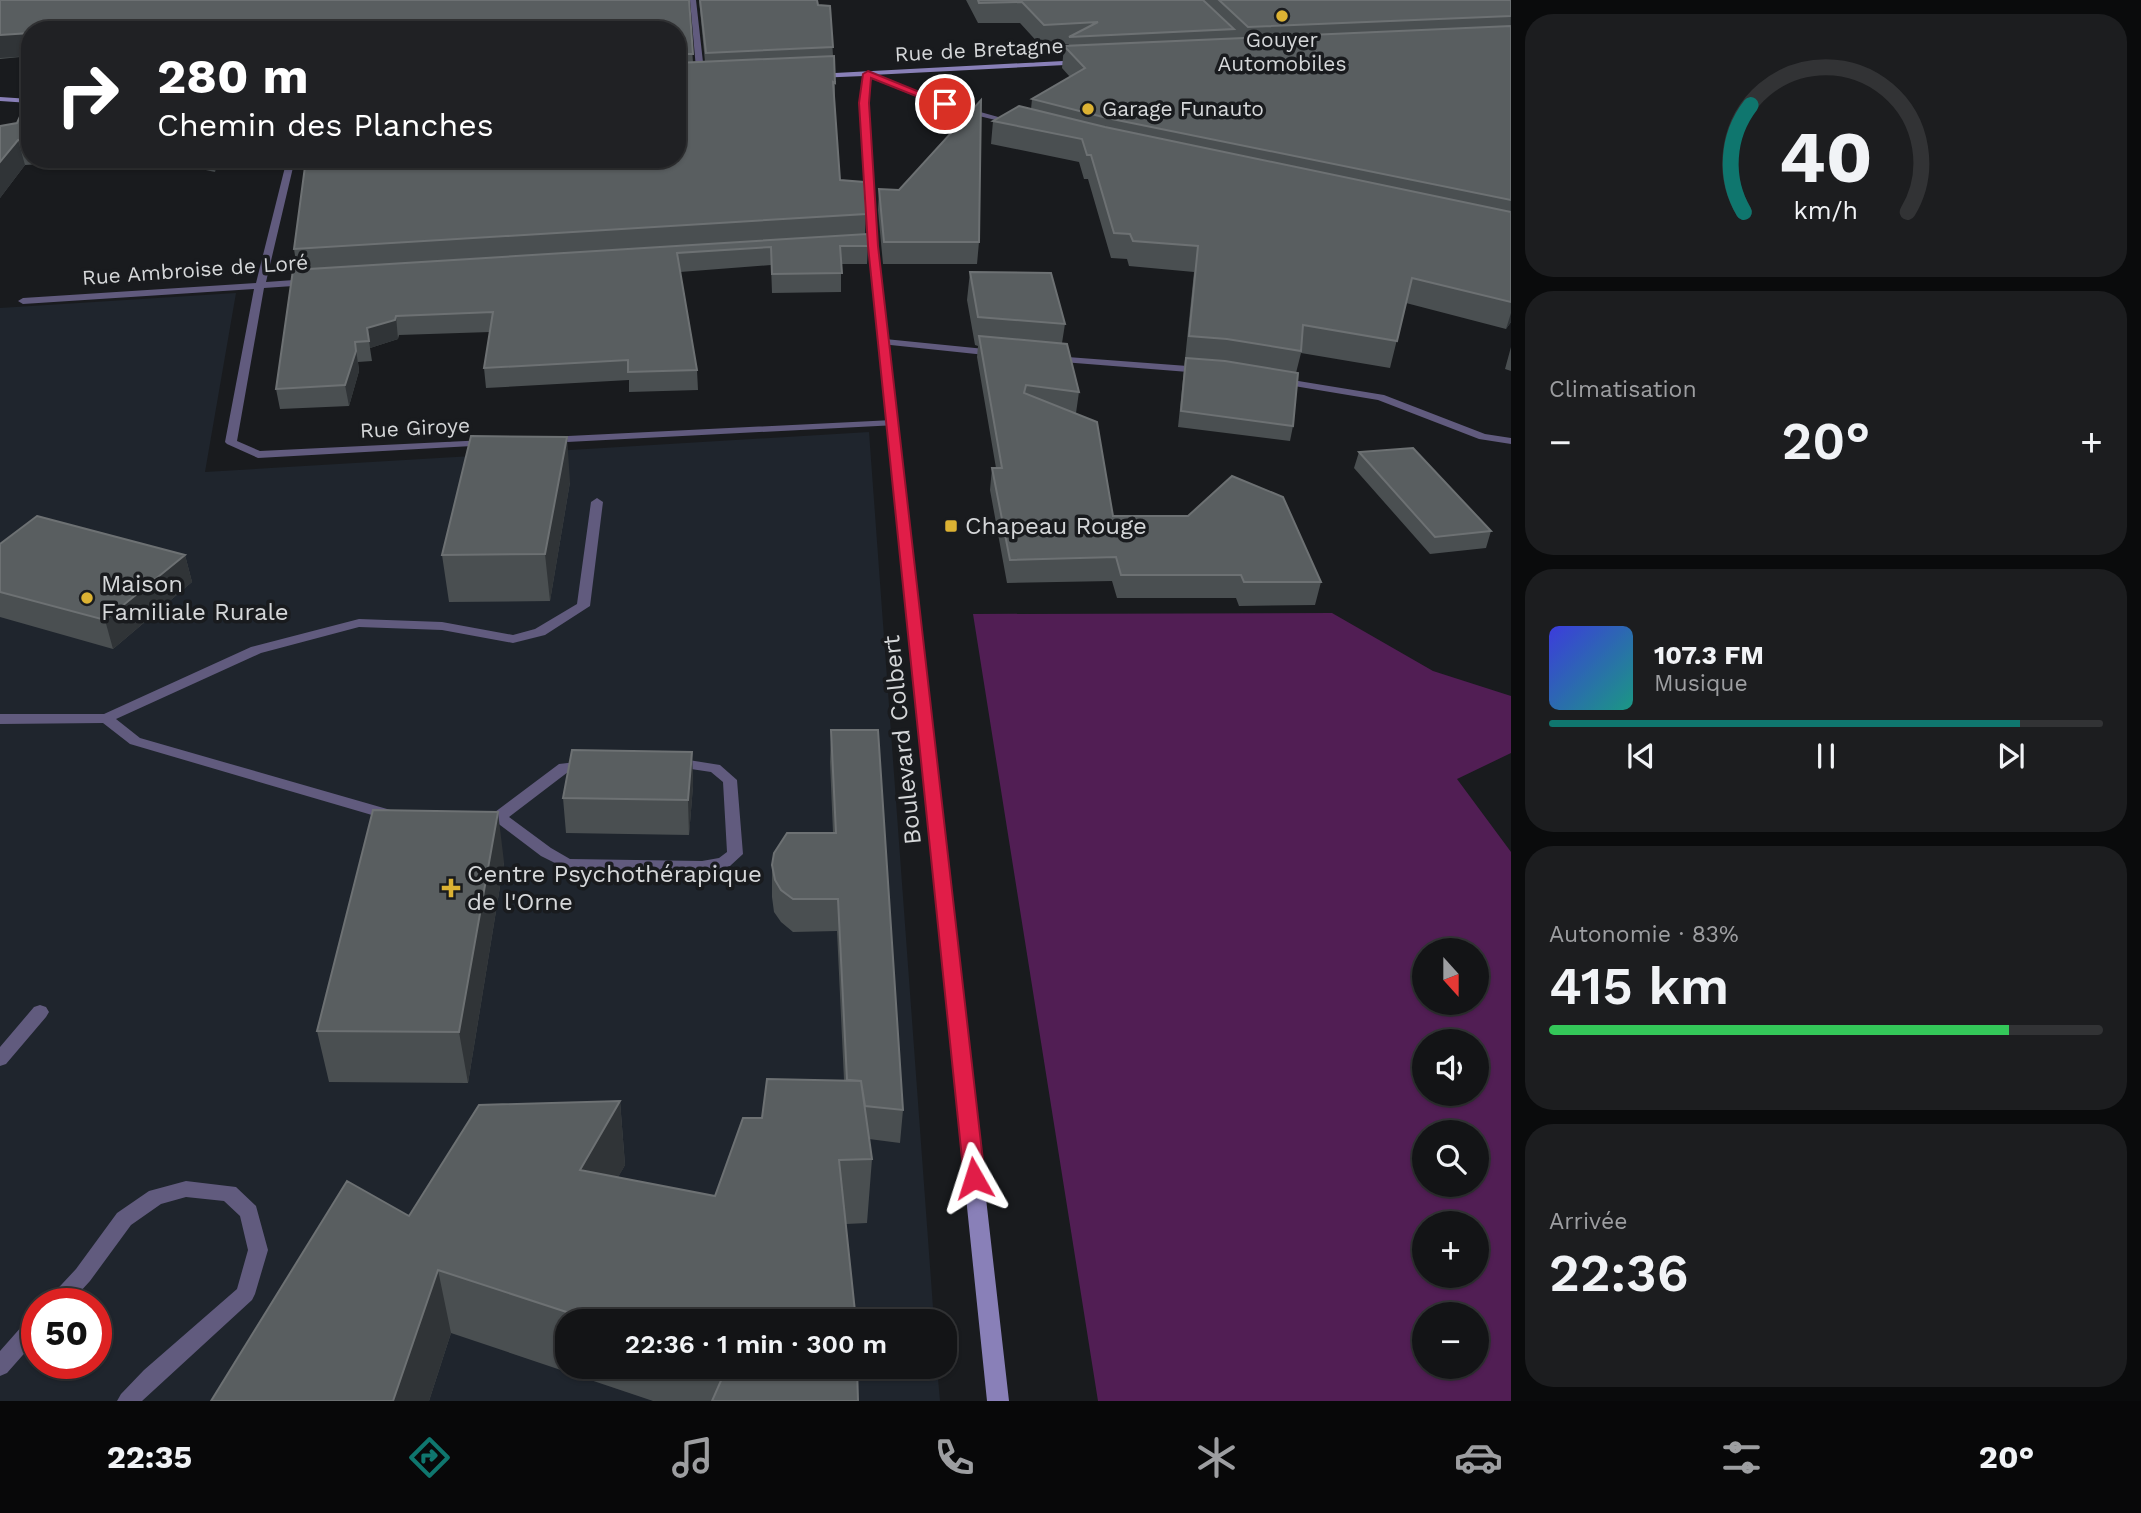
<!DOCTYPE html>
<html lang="fr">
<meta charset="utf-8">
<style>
body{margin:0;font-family:"Work Sans",sans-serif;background:#1c1d1f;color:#f1f3f6;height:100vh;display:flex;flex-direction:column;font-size:26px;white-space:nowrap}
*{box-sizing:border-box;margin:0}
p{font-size:23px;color:#9d9ea1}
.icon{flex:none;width:38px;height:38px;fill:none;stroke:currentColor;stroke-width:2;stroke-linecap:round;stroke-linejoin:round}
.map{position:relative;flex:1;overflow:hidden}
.sheet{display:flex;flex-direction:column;gap:14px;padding:14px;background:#0a0b0c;width:630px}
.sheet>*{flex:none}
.top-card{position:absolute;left:21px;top:21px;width:665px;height:147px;border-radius:28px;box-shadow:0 2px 5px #0004,0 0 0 2px #323335;background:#202124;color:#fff;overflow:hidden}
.needle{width:46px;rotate:159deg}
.tools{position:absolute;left:1412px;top:938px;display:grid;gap:14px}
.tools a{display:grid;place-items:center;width:77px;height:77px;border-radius:50%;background:#131416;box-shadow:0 2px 5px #0004,0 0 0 2px #323335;font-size:35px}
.speed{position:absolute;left:21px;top:1288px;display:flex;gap:14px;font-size:35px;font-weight:700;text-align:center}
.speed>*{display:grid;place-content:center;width:91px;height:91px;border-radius:50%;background:#131416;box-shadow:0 2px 5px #0004,0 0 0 2px #323335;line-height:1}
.speed .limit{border:10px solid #d22;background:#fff;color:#111}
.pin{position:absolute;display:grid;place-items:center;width:60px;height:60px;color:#fff;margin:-30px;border:4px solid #fff;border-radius:50%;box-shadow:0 2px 7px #0007}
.me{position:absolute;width:77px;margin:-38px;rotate:354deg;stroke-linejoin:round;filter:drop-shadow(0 0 5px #0008)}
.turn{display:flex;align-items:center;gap:24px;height:147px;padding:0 21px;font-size:32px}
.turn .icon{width:91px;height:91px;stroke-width:2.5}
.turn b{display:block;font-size:49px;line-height:60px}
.big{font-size:52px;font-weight:600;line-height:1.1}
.sheet .tile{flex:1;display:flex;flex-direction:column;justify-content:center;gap:10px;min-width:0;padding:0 24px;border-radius:28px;background:#1c1d1f}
.sheet .dial{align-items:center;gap:0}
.dial svg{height:182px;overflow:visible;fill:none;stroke:#323335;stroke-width:7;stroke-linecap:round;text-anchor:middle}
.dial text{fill:#f1f3f6;stroke:none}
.song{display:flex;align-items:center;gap:21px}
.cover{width:84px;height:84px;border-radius:10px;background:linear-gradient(135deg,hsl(240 70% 55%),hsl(170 70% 35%))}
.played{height:7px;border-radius:4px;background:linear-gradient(90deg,#0f766e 85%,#323335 85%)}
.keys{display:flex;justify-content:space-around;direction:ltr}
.heat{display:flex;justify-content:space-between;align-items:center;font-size:38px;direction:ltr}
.charge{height:10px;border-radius:5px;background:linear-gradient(90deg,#34c759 83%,#323335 0)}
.trip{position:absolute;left:555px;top:1309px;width:402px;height:70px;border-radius:28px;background:#131416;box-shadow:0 2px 5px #0004,0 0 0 2px #323335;font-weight:600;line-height:70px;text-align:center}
.tab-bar{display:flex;height:112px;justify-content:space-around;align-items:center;background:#080809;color:#9d9ea1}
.tab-bar .icon{width:49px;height:49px}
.tab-bar .active{color:#0f766e}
.tab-bar b{font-size:32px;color:#f1f3f6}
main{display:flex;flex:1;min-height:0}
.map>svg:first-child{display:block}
.built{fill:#1f252d;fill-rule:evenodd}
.green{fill:#511e54;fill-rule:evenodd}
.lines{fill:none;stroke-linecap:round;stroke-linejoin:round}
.lane{fill:#615b7e;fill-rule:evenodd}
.street{fill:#615b7e;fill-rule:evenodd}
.secondary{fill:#8980b8;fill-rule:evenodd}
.wall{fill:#4a4f51}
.shaded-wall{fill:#303437}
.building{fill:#595e60;stroke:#6d7173;stroke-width:2}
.route{fill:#e11d48;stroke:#92132f;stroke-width:2}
.poi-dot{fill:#dcb233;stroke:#191b1e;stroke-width:2.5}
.labels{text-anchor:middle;stroke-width:7;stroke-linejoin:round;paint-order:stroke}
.far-poi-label{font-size:21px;fill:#d5d7d9;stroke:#191b1e}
.far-street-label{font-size:21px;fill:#d5d7d9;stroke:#191b1e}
.poi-label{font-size:24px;fill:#d5d7d9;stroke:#191b1e;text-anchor:start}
.street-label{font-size:24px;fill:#d5d7d9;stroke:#191b1e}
</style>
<main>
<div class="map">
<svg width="1511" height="1401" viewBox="0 0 1511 1401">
<rect width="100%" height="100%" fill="#191b1e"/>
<path class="built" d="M236 293 205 472 869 432 934 1321H567V1367H937L940 1401H0V308ZM37 1304H96V1363H37Z"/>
<path class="green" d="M1332 613 1433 671 1511 696V753L1457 779 1511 852V1401H1098L973 614ZM1424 950H1477V1003H1424ZM1424 1041H1477V1094H1424ZM1424 1132H1477V1185H1424ZM1424 1223H1477V1276H1424ZM1477 1314V1367H1424V1314Z"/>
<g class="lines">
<path class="lane" d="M597 498 603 502 590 606 545 635 513 643 442 630 359 627 261 653 116 719 140 738 394 811 397 815 394 819 389 820 130 744 103 723 0 724V714H104L251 647 359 619 442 622 513 635 535 629 577 604 591 502Z
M676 758 720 765 737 780 743 854 730 866 702 873 567 869 541 856 496 822H474L471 818 474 814 495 812 559 764 585 761 592 766 590 769 568 772 509 817 551 848 570 859 702 861 719 858 727 852 723 782 711 772 671 766 669 763Z
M40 1005 46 1007 49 1012 46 1017 6 1064 0 1066V1047L34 1007Z
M186 1181 236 1187 256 1206 268 1250 255 1294 252 1300 142 1401H117L121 1394 144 1370 237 1289 248 1250 240 1216 224 1201 186 1197 161 1204 131 1225 90 1281 69 1304H46L49 1298 76 1269 117 1213 149 1191Z
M37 1315V1339L7 1373 0 1376V1351L30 1317Z"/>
<path class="street" d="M690 0H696L705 80 701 82 697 80Z
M868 72 948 103 1020 123 1016 125 942 107 865 76V72Z
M287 159H295L266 282 308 279 313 282 308 285 264 288 237 441 260 451 486 440 490 441V445L258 458 227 444 225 442 254 289 23 304 18 301 23 298 256 283Z
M885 339 995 350 1000 353 995 356 881 344 880 342Z
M1054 356 1201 367 1206 370 1201 373 1050 361 1049 359Z
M1280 378 1384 395 1485 434 1511 438V444L1479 439 1378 400 1276 383V379Z
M893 420 899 423 897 425 548 443 542 440 548 437Z"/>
<path class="secondary" d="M1082 60H1085V64L872 75 868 103 878 246 1009 1401H987L868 246 860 103 864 76 816 78 812 76 816 74Z
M0 97 30 99V103L0 101Z"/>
</g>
<path class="wall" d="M0 0H689L693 63 705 62 699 0H817L818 5 830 6 833 56H834L835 83V107L840 180 864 182 866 214 865 234H867L868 246 867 264H841V292L772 293 771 265 680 272 697 370 698 390 629 392V380L486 388 484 368 490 332 399 335 398 339 370 348 372 361 358 362 359 371 349 406 280 409 276 389 293 270 297 269 294 249 306 159H677V30H30V56L0 59Z
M966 0H1511V322L1506 329 1406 303 1390 368 1301 353 1296 373 1293 426 1290 441 1178 427 1194 272 1129 266 1127 259 1111 258 1088 179H1084L1079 162 991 144 993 121 1031 109 1032 99 1070 77 1062 68 1064 46H1068L1069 44 1041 46 1020 23H978Z
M30 95V159H78L77 162 25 165 0 198V126L17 123Z
M155 159H218L215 172Z
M879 189 979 242 977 264H883L878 210Z
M970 272 1065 324 1062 343 1079 392 1076 413 1113 516 1321 582 1315 605 1239 606 1236 598H1117L1112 581 1007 583 990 490 992 468H996L977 357 978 346 975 345 967 300Z
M1511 347V371L1505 369Z
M1359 452 1491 531 1486 548 1430 554 1354 468Z
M570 482 550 601 449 602 442 555Z
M0 544 185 555 192 582 113 649 0 617Z
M831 730 903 1110 900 1143 869 1139 872 1159 867 1223 846 1224 856 1321H567V1367H857L858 1401H653L451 1333 429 1401H211L409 1216 620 1101 625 1165 618 1177 715 1196 762 1118 844 1080 837 931 793 932 781 922 774 912 772 897V865L833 833 830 762Z
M692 752 693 786 689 835 566 833 563 798Z
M504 862 468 1083 329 1082 317 1031Z"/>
<path class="shaded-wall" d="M30 33V56L0 58V35Z
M18 140 25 165 0 198V162Z
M213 159H218L215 172Z
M1511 313V322L1506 329Z
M396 316 398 339 370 348 372 361 367 328Z
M355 342 359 371 349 406 345 385Z
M567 437 570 482 550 601 545 554Z
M185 555 192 582 113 649 105 620Z
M692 752 693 786 689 835 688 800Z
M498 812 504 862 468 1083 459 1032Z
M620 1101 625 1165 587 1233 580 1170Z
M438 1270 451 1333 429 1401H393Z"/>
<path class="building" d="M0 0H689L693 54H677V30H30V33L0 35Z
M700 0H817L818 5 830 6 833 47 706 53Z
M978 0H1203L1234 29 1069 37 1098 22 1044 25 1022 2 979 3Z
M1219 0H1511V16L1248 27Z
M1511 26V200L1107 118 1032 99 1085 68 1064 46Z
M834 56 835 83 833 82 840 180 864 182 866 214 294 249 306 159H677V63Z
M30 95V139L18 140 0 162V126L17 123Z
M981 100 979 242H884L879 189 899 190Z
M1019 106 1105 127 1511 212V302L1412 278 1397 341 1303 325 1301 351 1227 339 1189 336 1198 246 1133 241 1130 234 1114 233 1091 155H1087L1082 139 993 121Z
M867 234 868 246H840L842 273 772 274 771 247 677 253 697 370 628 372V360L484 368 493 312 396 316 395 320 367 328 369 341 355 342 356 351 345 385 276 389 293 270Z
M970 272 1051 273 1065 324 978 317Z
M979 336 1067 344 1079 392 1026 385 1024 393 1097 422 1113 516H1188L1232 476 1283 497 1321 582H1244L1241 575H1121L1116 557 1010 560 992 468H1002Z
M1186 358 1225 361 1298 373 1293 426 1181 411Z
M471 436 567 437 545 554 442 555Z
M1413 448 1491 531 1435 537 1359 452Z
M37 516 185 555 105 620 0 592V544Z
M831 730H878L903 1110 865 1106 861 1081 847 1080 838 899H793L781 890 775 880 772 865 774 853 787 833H836Z
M572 750 692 752 688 800 563 798Z
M373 810 498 812 459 1032 317 1031Z
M767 1079 861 1081 872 1159 839 1160 856 1321H594L438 1270 393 1401H211L347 1181 409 1216 479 1105 620 1101 580 1170 715 1196 743 1118H762Z
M727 1367H857L858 1401H712Z"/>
<path class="route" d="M868 71 949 104 941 106 871 78 869 103 878 246 985 1178 982 1185 974 1187 967 1185 964 1178 868 246 859 103 863 74Z"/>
<g class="poi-dot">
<circle cx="1282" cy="16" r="7"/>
<circle cx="1088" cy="109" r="7"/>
<rect x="944" y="519" width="14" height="14" rx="3.5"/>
<circle cx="87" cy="598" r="7"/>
<path d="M447.5 877.5h7v7h7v7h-7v7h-7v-7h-7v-7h7z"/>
</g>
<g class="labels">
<g class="far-poi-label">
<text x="1282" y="47">Gouyer<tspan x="1282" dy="24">Automobiles</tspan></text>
<text x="1102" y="116" text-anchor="start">Garage Funauto</text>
</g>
<g class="far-street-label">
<text transform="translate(979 50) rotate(-3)" y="7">Rue de Bretagne</text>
<text transform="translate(195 270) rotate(-4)" y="7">Rue Ambroise de Loré</text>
<text transform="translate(415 428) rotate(-3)" y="7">Rue Giroye</text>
</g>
<g class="poi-label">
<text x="965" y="534">Chapeau Rouge</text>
<text x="101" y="592">Maison<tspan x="101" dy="28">Familiale Rurale</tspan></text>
<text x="467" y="882">Centre Psychothérapique<tspan x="467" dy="28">de l'Orne</tspan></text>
</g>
<g class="street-label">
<text transform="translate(902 740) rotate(-96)" y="8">Boulevard Colbert</text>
</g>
</g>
</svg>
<div class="tools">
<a><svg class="needle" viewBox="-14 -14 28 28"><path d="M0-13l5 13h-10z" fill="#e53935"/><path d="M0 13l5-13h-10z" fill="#9d9ea1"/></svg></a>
<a><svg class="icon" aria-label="sound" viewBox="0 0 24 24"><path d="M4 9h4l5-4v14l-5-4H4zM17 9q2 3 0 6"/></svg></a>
<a><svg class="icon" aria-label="search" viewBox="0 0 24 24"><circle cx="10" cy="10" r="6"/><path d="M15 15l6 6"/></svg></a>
<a>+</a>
<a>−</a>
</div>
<div class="speed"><div class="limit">50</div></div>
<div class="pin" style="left:945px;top:104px;background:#d93025"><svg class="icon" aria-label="arrive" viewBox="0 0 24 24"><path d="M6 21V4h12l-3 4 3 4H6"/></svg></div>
<svg class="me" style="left:974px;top:1178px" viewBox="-20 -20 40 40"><path d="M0-17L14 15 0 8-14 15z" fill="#e11d48" stroke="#fff" stroke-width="4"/></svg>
<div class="trip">22:36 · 1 min · 300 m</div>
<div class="top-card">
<div class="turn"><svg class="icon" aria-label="right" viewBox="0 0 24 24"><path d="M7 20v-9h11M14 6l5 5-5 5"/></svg><div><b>280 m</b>Chemin des Planches</div></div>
</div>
</div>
<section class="sheet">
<div class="tile dial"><svg viewBox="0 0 100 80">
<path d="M14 69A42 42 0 1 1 86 69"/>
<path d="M14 69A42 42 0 0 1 17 22" stroke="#0f766e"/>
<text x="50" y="56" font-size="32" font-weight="700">40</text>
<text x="50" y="72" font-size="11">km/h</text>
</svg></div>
<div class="tile"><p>Climatisation</p>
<div class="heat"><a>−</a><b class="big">20°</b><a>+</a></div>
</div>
<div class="tile">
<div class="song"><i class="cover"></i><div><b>107.3 FM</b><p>Musique</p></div></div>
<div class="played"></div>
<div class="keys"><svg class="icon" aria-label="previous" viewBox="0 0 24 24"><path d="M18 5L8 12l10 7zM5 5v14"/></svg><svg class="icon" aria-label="pause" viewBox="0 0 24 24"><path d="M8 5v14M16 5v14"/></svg><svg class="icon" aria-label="next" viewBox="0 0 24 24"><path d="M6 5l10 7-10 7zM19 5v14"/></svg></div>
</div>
<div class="tile"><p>Autonomie · 83%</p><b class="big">415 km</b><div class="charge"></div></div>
<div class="tile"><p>Arrivée</p><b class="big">22:36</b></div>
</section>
</main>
<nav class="tab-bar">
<b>22:35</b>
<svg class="icon active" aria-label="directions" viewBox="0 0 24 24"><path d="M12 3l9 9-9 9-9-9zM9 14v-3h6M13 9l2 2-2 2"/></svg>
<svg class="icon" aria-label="music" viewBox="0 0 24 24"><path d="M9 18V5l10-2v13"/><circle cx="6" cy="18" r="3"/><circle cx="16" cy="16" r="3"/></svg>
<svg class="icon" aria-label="phone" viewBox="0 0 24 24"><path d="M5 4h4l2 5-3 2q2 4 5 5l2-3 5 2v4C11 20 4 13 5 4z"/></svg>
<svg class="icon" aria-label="climate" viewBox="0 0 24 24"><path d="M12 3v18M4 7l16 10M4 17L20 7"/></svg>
<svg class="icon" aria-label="car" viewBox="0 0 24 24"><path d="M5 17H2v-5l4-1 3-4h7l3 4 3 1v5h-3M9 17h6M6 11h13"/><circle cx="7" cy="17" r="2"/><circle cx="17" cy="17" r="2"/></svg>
<svg class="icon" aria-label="filters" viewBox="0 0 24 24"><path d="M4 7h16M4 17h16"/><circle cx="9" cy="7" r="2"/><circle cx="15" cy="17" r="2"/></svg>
<b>20°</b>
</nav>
